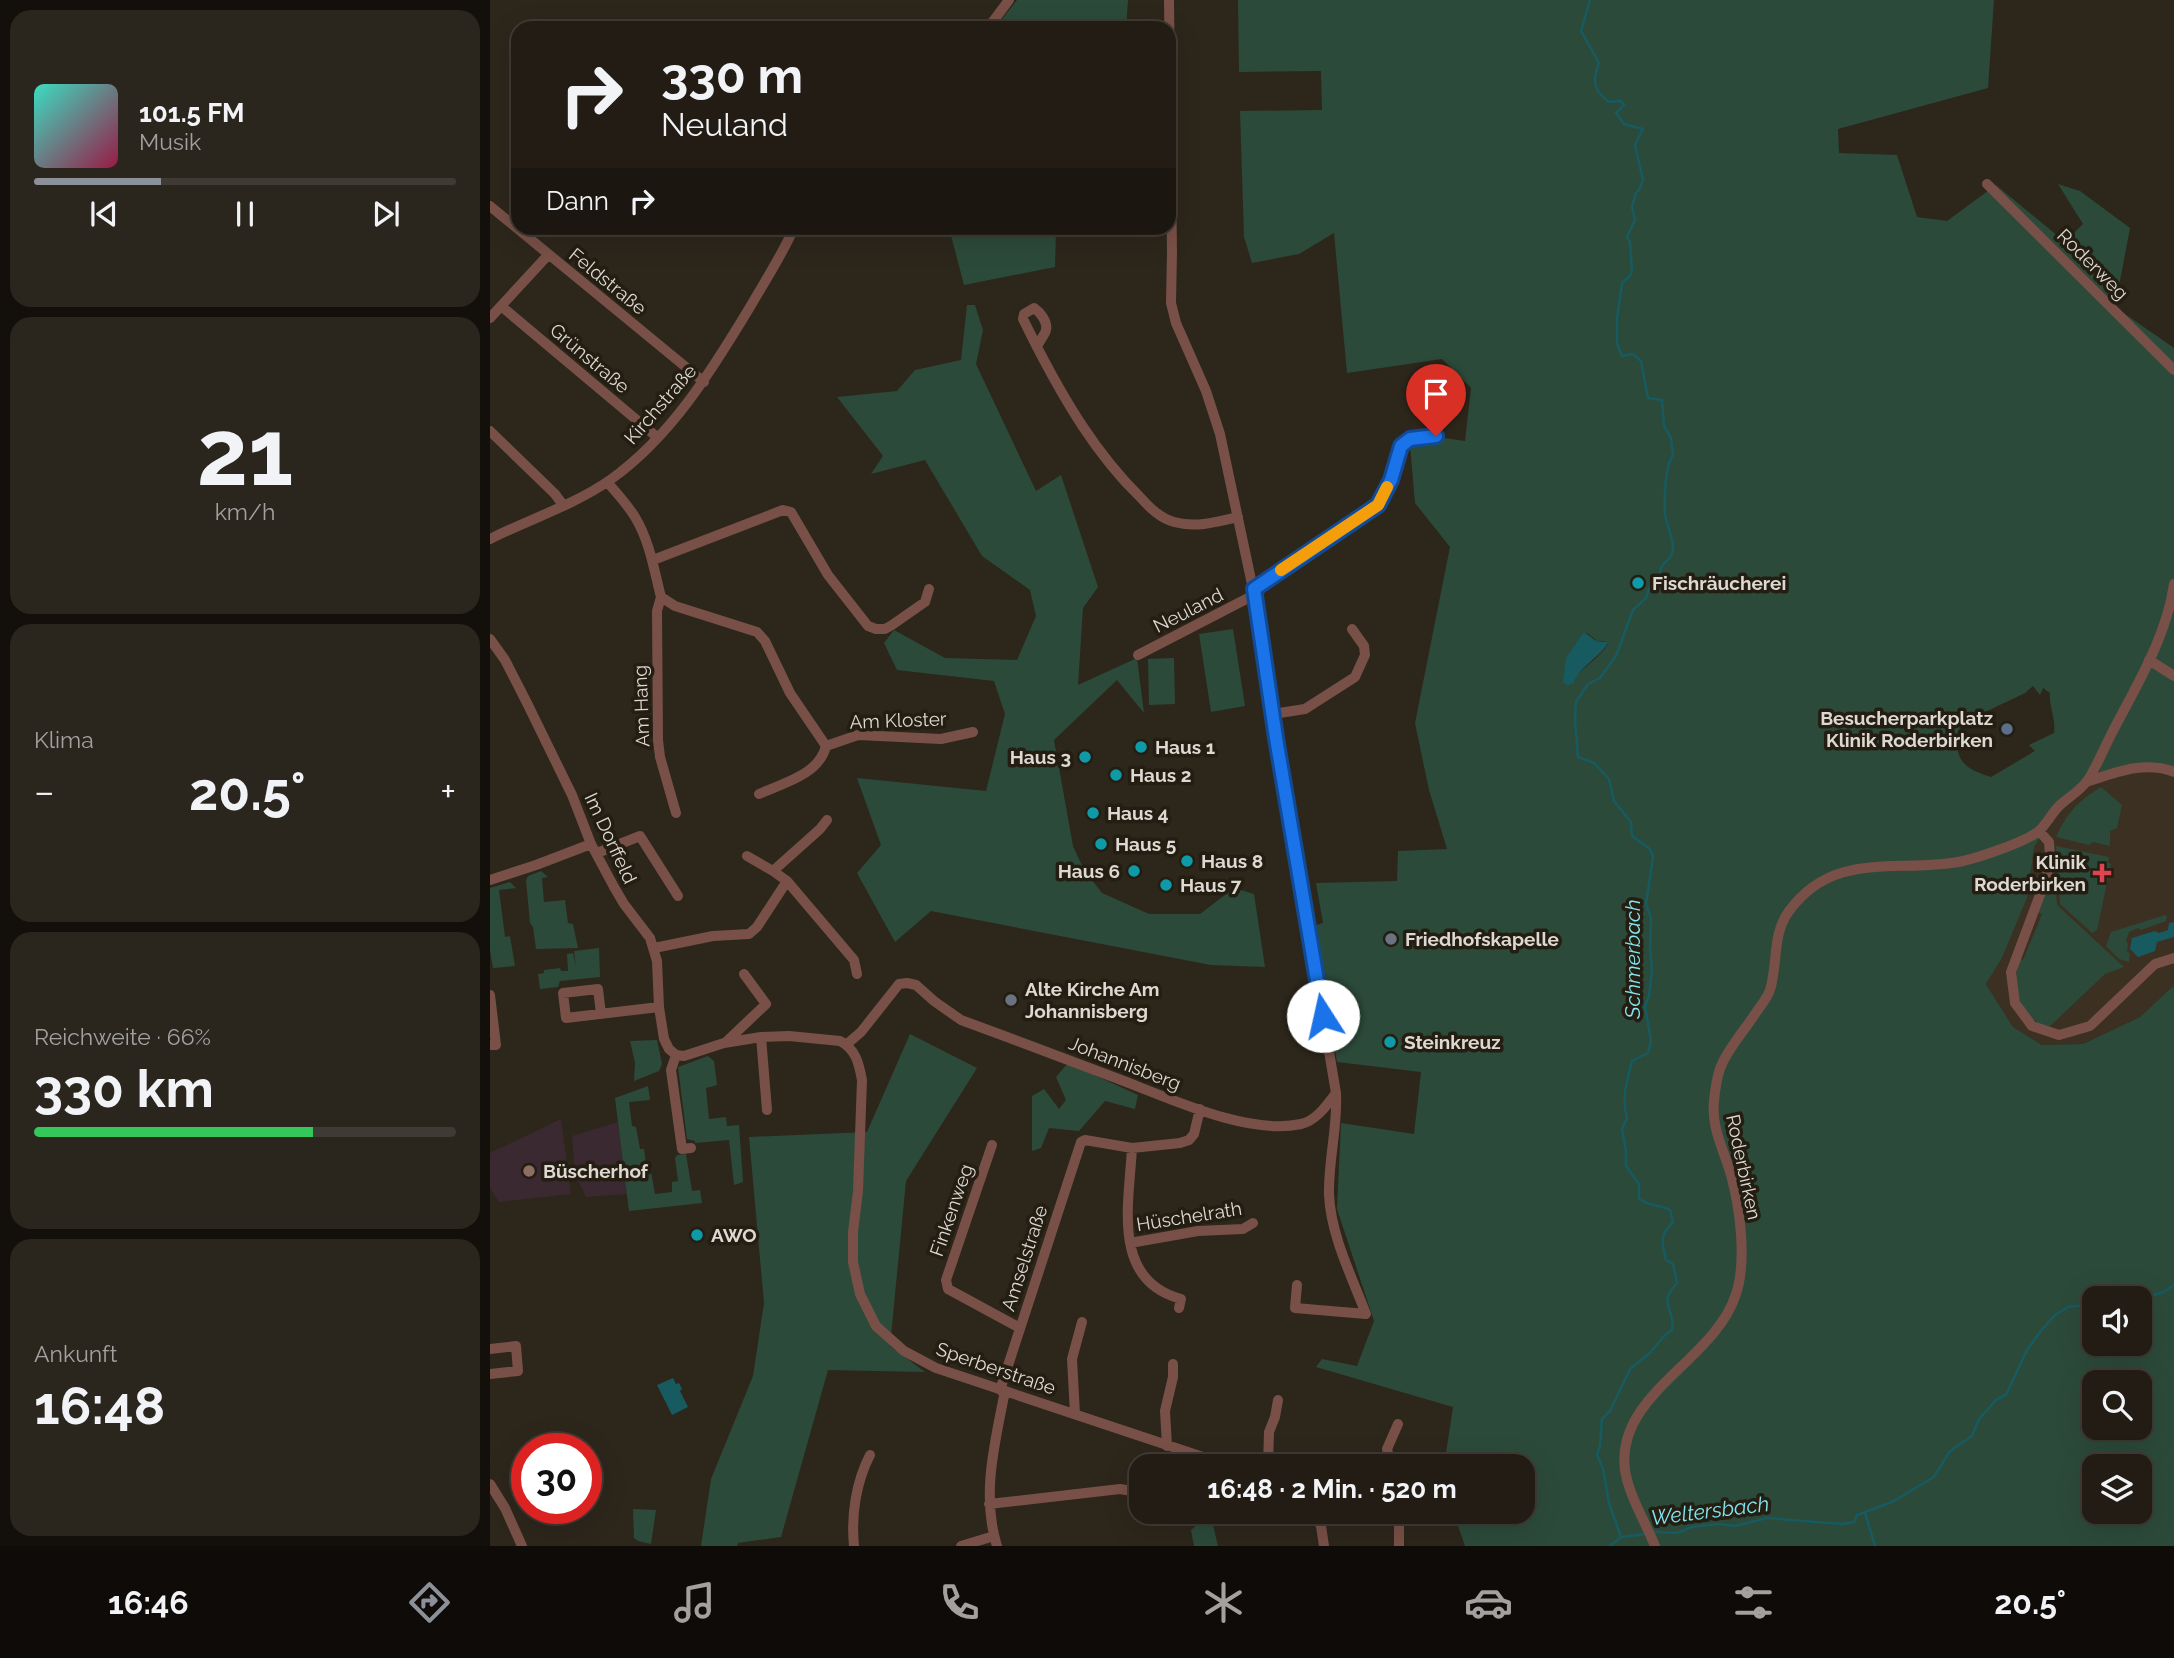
<!DOCTYPE html>
<html lang="de">
<meta charset="utf-8">
<style>
body{margin:0;font-family:Raleway,sans-serif;background:#2a251d;color:#f1f3f6;height:100vh;display:flex;flex-direction:column;font-size:26px;white-space:nowrap}
*{box-sizing:border-box;margin:0}
p{font-size:23px;color:#a2a1a0}
.icon{flex:none;width:38px;height:38px;fill:none;stroke:currentColor;stroke-width:2;stroke-linecap:round;stroke-linejoin:round}
.map{position:relative;flex:1;overflow:hidden}
.side{display:flex;flex-direction:column;gap:10px;padding:10px;background:#130f0b;width:490px}
.side>*{flex:none}
.banner{position:absolute;left:21px;top:21px;width:665px;height:214px;border-radius:21px;box-shadow:0 7px 28px #0002,0 0 0 2px #3f3a34;background:#221c14;color:#f1f3f6;overflow:hidden}
.fabs{position:absolute;left:1592px;top:1286px;display:grid;gap:14px}
.fabs a{display:grid;place-items:center;width:70px;height:70px;border-radius:14px;background:#221c14;box-shadow:0 7px 28px #0002,0 0 0 2px #3f3a34;font-size:35px}
.speed{position:absolute;left:21px;top:1433px;display:flex;gap:14px;font-size:35px;font-weight:700;text-align:center}
.speed>*{display:grid;place-content:center;width:91px;height:91px;border-radius:50%;background:#221c14;box-shadow:0 7px 28px #0002,0 0 0 2px #3f3a34;line-height:1}
.speed .limit{border:10px solid #d22;background:#fff;color:#111}
.pin{position:absolute;display:grid;place-items:center;width:60px;height:60px;color:#fff;margin:-72px -30px;border-radius:50% 50% 50% 0;rotate:-45deg;box-shadow:0 0 7px #0007}
.pin .icon{rotate:45deg}
.me{position:absolute;width:77px;margin:-38px;rotate:350deg;stroke-linejoin:round;filter:drop-shadow(0 0 5px #0008)}
.turn{display:flex;align-items:center;gap:24px;height:147px;padding:0 35px;font-size:32px}
.turn .icon{width:91px;height:91px;stroke-width:2.5}
.turn b{display:block;font-size:49px;line-height:60px}
.then{display:flex;align-items:center;height:66px;padding:0 35px;background:#0003;gap:14px;font-size:26px}
.big{font-size:52px;font-weight:700;line-height:1.1}
.side .widget{flex:1;display:flex;flex-direction:column;justify-content:center;gap:10px;min-width:0;padding:0 24px;border-radius:21px;background:#2a251d}
.side .dial{align-items:center;gap:0}
.dial b{font-size:91px;line-height:1}
.song{display:flex;align-items:center;gap:21px}
.cover{width:84px;height:84px;border-radius:10px;background:linear-gradient(135deg,hsl(170 70% 55%),hsl(340 70% 35%))}
.played{height:7px;border-radius:4px;background:linear-gradient(90deg,#8c9099 30%,#3f3a34 30%)}
.keys{display:flex;justify-content:space-around;direction:ltr}
.heat{display:flex;justify-content:space-between;align-items:center;font-size:38px;direction:ltr}
.charge{height:10px;border-radius:5px;background:linear-gradient(90deg,#34c759 66%,#3f3a34 0)}
.trip{position:absolute;left:639px;top:1454px;width:406px;height:70px;border-radius:21px;background:#221c14;box-shadow:0 7px 28px #0002,0 0 0 2px #3f3a34;font-weight:700;line-height:70px;text-align:center}
.dock{display:flex;height:112px;justify-content:space-around;align-items:center;background:#0e0b08;color:#a2a1a0}
.dock .icon{width:49px;height:49px}
.dock .active{color:#8c9099}
.dock b{font-size:32px;color:#f1f3f6}
main{display:flex;flex:1;min-height:0}
.map>svg:first-child{display:block}
.education{fill:#3b2931}
.medical{fill:#3b3022}
.green{fill:#2c4a3a;fill-rule:evenodd}
.water{fill:#175a60}
.lines{fill:none;stroke-linecap:round;stroke-linejoin:round}
.stream{stroke:#175a60;stroke-width:2.5}
.minor{stroke:#785047;stroke-width:10}
.route-casing{stroke:#114b97;stroke-width:18}
.route{stroke:#1a73e8;stroke-width:12}
.slow{stroke:#f59e0b;stroke-width:12}
.culture-dot{fill:#0f9aa8;stroke:#231d12;stroke-width:2.5}
.service-dot{fill:#5c6f8a;stroke:#231d12;stroke-width:2.5}
.health-dot{fill:#e0444e;stroke:#231d12;stroke-width:2.5}
.worship-dot{fill:#6b7280;stroke:#231d12;stroke-width:2.5}
.education-dot{fill:#8d6e63;stroke:#231d12;stroke-width:2.5}
.labels{text-anchor:middle;stroke-width:7;stroke-linejoin:round;paint-order:stroke}
.street-label{font-size:19px;fill:#ddd9d2;stroke:#231d12}
.poi-label{font-size:19px;font-weight:bold;fill:#ddd9d2;stroke:#231d12;text-anchor:start}
.water-label{font-size:21px;font-style:italic;fill:#82e5f0;stroke:#231d12}
</style>
<main>
<section class="side">
<div class="widget">
<div class="song"><i class="cover"></i><div><b>101.5 FM</b><p>Musik</p></div></div>
<div class="played"></div>
<div class="keys"><svg class="icon" aria-label="previous" viewBox="0 0 24 24"><path d="M18 5L8 12l10 7zM5 5v14"/></svg><svg class="icon" aria-label="pause" viewBox="0 0 24 24"><path d="M8 5v14M16 5v14"/></svg><svg class="icon" aria-label="next" viewBox="0 0 24 24"><path d="M6 5l10 7-10 7zM19 5v14"/></svg></div>
</div>
<div class="widget dial"><b>21</b><p>km/h</p></div>
<div class="widget"><p>Klima</p>
<div class="heat"><a>−</a><b class="big">20.5°</b><a>+</a></div>
</div>
<div class="widget"><p>Reichweite · 66%</p><b class="big">330 km</b><div class="charge"></div></div>
<div class="widget"><p>Ankunft</p><b class="big">16:48</b></div>
</section>
<div class="map">
<svg width="1684" height="1546" viewBox="0 0 1684 1546">
<rect width="100%" height="100%" fill="#2d261b"/>
<path class="education" d="M71 1119 81 1194 9 1202 0 1188V1153Z
M128 1122 137 1194 96 1197 85 1174 82 1136Z"/>
<path class="medical" d="M1684 679V988H1681L1650 1017 1593 1044 1552 1045 1523 1027 1496 984 1512 958 1537 898 1543 847 1561 821Z"/>
<path class="green" d="M527 0H638L636 28H505Z
M748 0H1504L1498 88 1348 129 1349 153 1407 155 1427 217 1457 221 1506 185 1575 242 1593 224 1568 184 1590 191 1640 228 1625 307 1684 348V679L1660 663 1593 790 1561 821 1544 847 1537 898 1512 958 1496 984 1523 1027 1552 1045 1593 1044 1650 1017 1682 987 1684 988V1546H975L963 1512H1032V1466H954L963 1407 826 1367 832 1359 867 1366 884 1321 847 1209 851 1123 924 1134 931 1072 847 1062 823 926 833 923 826 883 907 881 908 851 957 849 939 790 925 723 960 547 925 503 919 433 975 441 981 388 952 359 857 373 844 233 809 254 762 263 754 237 750 111 832 110 831 71 749 72ZM1097 633 1107 641H1113L1118 644C1109 658 1095 666 1084 678ZM1543 686 1550 695 1553 688 1560 693C1559 708 1566 718 1564 733L1539 745 1545 751 1501 777C1480 770 1467 765 1467 741 1467 736 1468 730 1471 726 1478 719 1523 699 1535 693ZM1605 1298H1650V1344H1605ZM1605 1382H1650V1428H1605ZM1605 1466H1650V1512H1605Z
M459 228H566L565 267 474 285Z
M477 305H485L493 330 486 364 546 491 571 475 608 587 593 608 588 685 647 658 654 713 627 680 564 740 583 846 594 870 612 893 659 914H710L744 888 764 894 775 967 721 965 441 911 405 942 367 873 391 845 367 778 496 791 515 714 504 681 407 670 394 643 404 630 455 658 527 660 546 616 540 590 492 556 435 460 381 474 393 456 347 397 407 391 425 370 471 360Z
M743 629 755 706 721 712 709 634Z
M684 658 685 704 659 705 658 659Z
M1660 665 1684 681V769L1613 774 1609 771Z
M1611 787 1632 805 1627 828 1620 831V846L1603 842 1599 845 1566 837C1576 814 1589 800 1611 787Z
M1566 846 1619 857 1618 862 1621 864 1607 930 1602 933 1570 904Z
M1564 866 1567 905 1634 967 1615 974 1558 1028C1529 1016 1520 988 1530 959L1533 960 1552 914 1547 912Z
M51 871 58 877 52 878 54 902 75 900 78 923 83 924 88 948 46 949 43 927 40 923 36 880 38 876Z
M20 882 26 888 9 890 15 937 20 936 25 966 3 968 0 950V888Z
M1675 915 1677 916 1676 921 1651 930 1648 928 1639 932 1636 941 1638 944 1637 951 1640 954 1639 962 1629 959 1616 946 1621 932Z
M109 948 110 977 70 981 68 987 50 989 48 974 54 973V970L70 968 71 971H78L77 954 83 953 86 966 84 951Z
M420 1034 487 1068 416 1181 400 1346 435 1372 338 1370 291 1537 248 1543 247 1546H211L221 1479 263 1376 274 1303 259 1137 377 1132Z
M167 1040 172 1064 169 1071 144 1081 145 1063 140 1041Z
M218 1056 224 1061 227 1085 216 1088 219 1119 236 1117 237 1126 249 1125 253 1182 244 1185 239 1140 205 1143V1141L197 1139 188 1067Z
M578 1063 648 1095 645 1109 615 1101 589 1131 559 1128 551 1148 542 1151V1096L554 1089 569 1109 576 1100 566 1077Z
M158 1086 160 1100 139 1102 142 1126 146 1127 150 1149H154L157 1171 161 1172 165 1194 182 1192V1182L188 1181 185 1158 187 1155 196 1154 202 1191 210 1190 212 1203 139 1211 125 1098Z
M143 1509 166 1510 161 1544 148 1541 144 1538Z
M711 1521 723 1525 728 1546H704L701 1530Z"/>
<path class="water" d="M1093 633C1100 634 1101 639 1107 641 1111 642 1113 641 1118 643 1109 658 1086 670 1084 683L1078 685 1073 683 1076 658Z
M1684 922V937L1667 942 1665 951 1648 957 1640 949 1642 938 1665 931 1669 933 1678 930 1679 923Z
M183 1378 186 1384 189 1383 192 1389 190 1391 198 1407 182 1415 167 1385Z"/>
<g class="lines">
<path class="stream" d="M1100 0 1091 31 1109 63C1102 81 1103 90 1119 102L1131 101 1134 105 1126 113 1134 124 1153 129 1145 145 1153 180 1149 190 1146 193 1142 207 1145 220 1137 237 1140 242 1142 270 1140 276 1132 283 1127 318V343L1132 356 1143 354 1151 361 1158 398 1172 400 1174 426 1181 438 1183 456C1175 464 1174 502 1175 515 1177 526 1183 537 1183 548 1183 558 1177 559 1172 566 1166 578 1175 581 1159 588L1156 598 1143 610 1126 656 1110 678 1098 684 1086 702 1085 719 1088 757 1104 763 1119 779 1124 801 1141 822 1142 836 1160 849 1163 857 1156 904 1161 918 1160 947 1162 970 1159 996 1155 1006 1161 1041 1158 1053 1142 1061C1137 1081 1131 1098 1137 1118L1132 1129 1136 1151V1166L1149 1184V1199C1159 1206 1170 1205 1180 1210L1183 1222C1169 1236 1172 1242 1176 1260L1183 1264 1187 1283C1166 1306 1186 1306 1182 1330L1175 1335 1159 1354 1140 1369 1120 1411 1112 1419 1110 1446 1107 1454 1113 1469 1119 1503 1131 1537
M1650 1299 1674 1292 1684 1285
M1375 1513 1385 1546
M1164 1532 1187 1533 1202 1527 1227 1524 1245 1526 1277 1518 1352 1524 1364 1522 1367 1515 1402 1502 1444 1477 1460 1451 1482 1436 1489 1419 1507 1399 1516 1395 1537 1350 1550 1332 1565 1315 1578 1307 1605 1304
M1120 1546 1131 1537 1157 1534"/>
<path class="minor" d="M679 0 682 252 681 303 686 323 716 391 730 434 763 589 786 738 846 1093C848 1127 838 1161 839 1195 841 1236 862 1277 876 1314L805 1308 807 1285
M498 28 519 0
M1497 184 1684 370
M0 206 214 382
M11 306 167 437
M0 318 58 255
M547 347 533 319 534 314 544 308C550 312 558 322 556 330 555 335 549 341 547 347 575 401 606 454 650 497 660 508 670 518 684 522 706 528 727 522 748 517
M0 431 65 494 73 505
M117 482C127 493 137 504 145 517 160 542 164 570 171 597L185 606 267 632 275 641 300 693 336 746C329 775 293 783 269 794
M0 539C40 519 84 505 120 480 181 437 222 370 260 307 275 281 292 255 304 228
M163 560 293 510 301 512 338 575 378 626 386 629H395L402 625 435 602 439 589
M763 589 888 505 901 480 911 446 920 439 946 436
M171 597 167 611 168 740 170 757 186 813
M0 639 15 660 37 703 82 795 101 844 124 887 134 904 160 938 167 961 169 1007 174 1039 179 1049 186 1055 194 1056 234 1043 271 1037 299 1036 350 1041C366 1049 369 1064 372 1080L368 1191 363 1232V1262L370 1294 386 1326 414 1351 446 1368 740 1466
M648 655 764 595
M1659 660 1684 676
M783 714 815 709 865 677 875 655 874 646 862 629
M336 746 368 735 451 739 483 732
M1596 782C1624 773 1655 760 1684 772
M1549 831 1559 842 1560 856 1557 876 1521 972 1525 1003 1542 1026 1569 1035 1600 1026 1665 964 1684 958
M107 853 150 836 188 896
M257 856 283 871
M0 880 46 865 101 844
M297 881 364 960 367 974
M164 948 223 936 259 934 267 927 297 881 283 871 330 829 337 820
M0 995 6 1045H0
M111 1014 108 989 73 993 76 1018 169 1007
M271 1037 277 1110
M236 1042 276 1004 254 974
M357 1044 371 1032 409 984 417 983 426 985 444 1001 471 1020C523 1039 575 1059 626 1078 677 1097 757 1136 811 1124 826 1121 837 1105 846 1093
M186 1055 181 1070 192 1149 201 1148
M502 1145 456 1280 458 1289 530 1328
M642 1148C639 1204 621 1280 691 1299L689 1308
M640 1243 708 1231 753 1229 763 1223
M0 1349 26 1346 28 1371 0 1374
M510 1390 591 1142 595 1140 642 1148 690 1143 699 1140 704 1134 710 1109
M585 1414 582 1359 592 1322
M677 1446 675 1411 683 1377V1364
M778 1466 779 1432 785 1417 788 1400
M901 1466 897 1449 908 1424
M0 1484 15 1508 32 1546
M499 1504 630 1489 648 1492 651 1501
M654 1512 657 1519
M823 1512 831 1526 834 1546
M364 1546C361 1515 366 1482 380 1455
M471 1546 504 1536
M507 1546C491 1495 505 1442 515 1391
M909 1546V1512
M1165 1546C1155 1521 1139 1496 1135 1470 1125 1394 1225 1361 1246 1294 1257 1261 1250 1208 1241 1175 1234 1150 1221 1128 1224 1101 1225 1091 1227 1074 1232 1064 1239 1048 1253 1032 1263 1017 1268 1009 1277 999 1280 990 1288 964 1282 934 1299 911 1344 850 1405 873 1468 862 1485 859 1539 841 1550 830 1557 823 1562 813 1570 805 1579 797 1591 790 1598 780 1608 764 1615 746 1624 729 1648 683 1677 635 1684 584"/>
</g>
<g class="lines">
<g class="route-casing">
<path id="route" d="M833 1016 786 738 764 589 888 505 901 480 911 446 920 439 946 436"/>
</g>
<use href="#route" class="route"/>
<path class="slow" d="M791 570 888 505 897 487"/>
</g>
<g class="culture-dot">
<circle cx="1148" cy="583" r="7"/>
<circle cx="651" cy="747" r="7"/>
<circle cx="595" cy="757" r="7"/>
<circle cx="626" cy="775" r="7"/>
<circle cx="603" cy="813" r="7"/>
<circle cx="611" cy="844" r="7"/>
<circle cx="697" cy="861" r="7"/>
<circle cx="644" cy="871" r="7"/>
<circle cx="676" cy="885" r="7"/>
<circle cx="900" cy="1042" r="7"/>
<circle cx="207" cy="1235" r="7"/>
</g>
<circle class="service-dot" cx="1517" cy="729" r="7"/>
<path class="health-dot" d="M1608.5 862.5h7v7h7v7h-7v7h-7v-7h-7v-7h7z"/>
<g class="worship-dot">
<circle cx="901" cy="939" r="7"/>
<circle cx="521" cy="1000" r="7"/>
</g>
<circle class="education-dot" cx="39" cy="1171" r="7"/>
<g class="labels">
<g class="street-label">
<text transform="translate(1603 264) rotate(45)" y="7">Roderweg</text>
<text transform="translate(118 281) rotate(39)" y="7">Feldstraße</text>
<text transform="translate(100 358) rotate(40)" y="7">Grünstraße</text>
<text transform="translate(170 404) rotate(-49)" y="7">Kirchstraße</text>
<text transform="translate(698 610) rotate(-27)" y="7">Neuland</text>
<text transform="translate(151 706) rotate(-92)" y="7">Am Hang</text>
<text transform="translate(408 720) rotate(-2)" y="7">Am Kloster</text>
<text transform="translate(121 838) rotate(65)" y="7">Im Dorffeld</text>
<text transform="translate(635 1063) rotate(21)" y="7">Johannisberg</text>
<text transform="translate(1254 1167) rotate(78)" y="7">Roderbirken</text>
<text transform="translate(461 1210) rotate(-71)" y="7">Finkenweg</text>
<text transform="translate(699 1216) rotate(-9)" y="7">Hüschelrath</text>
<text transform="translate(534 1258) rotate(-72)" y="7">Amselstraße</text>
<text transform="translate(506 1368) rotate(19)" y="7">Sperberstraße</text>
</g>
<g class="poi-label">
<text x="1162" y="590">Fischräucherei</text>
<text x="1503" y="725" text-anchor="end">Besucherparkplatz<tspan x="1503" dy="22">Klinik Roderbirken</tspan></text>
<text x="665" y="754">Haus 1</text>
<text x="581" y="764" text-anchor="end">Haus 3</text>
<text x="640" y="782">Haus 2</text>
<text x="617" y="820">Haus 4</text>
<text x="625" y="851">Haus 5</text>
<text x="711" y="868">Haus 8</text>
<text x="1596" y="869" text-anchor="end">Klinik<tspan x="1596" dy="22">Roderbirken</tspan></text>
<text x="630" y="878" text-anchor="end">Haus 6</text>
<text x="690" y="892">Haus 7</text>
<text x="915" y="946">Friedhofskapelle</text>
<text x="535" y="996">Alte Kirche Am<tspan x="535" dy="22">Johannisberg</tspan></text>
<text x="914" y="1049">Steinkreuz</text>
<text x="53" y="1178">Büscherhof</text>
<text x="221" y="1242">AWO</text>
</g>
<g class="water-label">
<text transform="translate(1143 959) rotate(-90)" y="7">Schmerbach</text>
<text transform="translate(1220 1511) rotate(-7)" y="7">Weltersbach</text>
</g>
</g>
</svg>
<div class="fabs">
<a><svg class="icon" aria-label="sound" viewBox="0 0 24 24"><path d="M4 9h4l5-4v14l-5-4H4zM17 9q2 3 0 6"/></svg></a>
<a><svg class="icon" aria-label="search" viewBox="0 0 24 24"><circle cx="10" cy="10" r="6"/><path d="M15 15l6 6"/></svg></a>
<a><svg class="icon" aria-label="layers" viewBox="0 0 24 24"><path d="M12 4l9 5-9 5-9-5zM3 14l9 5 9-5"/></svg></a>
</div>
<div class="speed"><div class="limit">30</div></div>
<div class="pin" style="left:946px;top:436px;background:#d93025"><svg class="icon" aria-label="arrive" viewBox="0 0 24 24"><path d="M6 21V4h12l-3 4 3 4H6"/></svg></div>
<svg class="me" style="left:833px;top:1016px" viewBox="-20 -20 40 40"><circle r="19" fill="#fff"/><path d="M0-13L10 11 0 6-10 11z" fill="#1a73e8"/></svg>
<div class="trip">16:48 · 2 Min. · 520 m</div>
<div class="banner">
<div class="turn"><svg class="icon" aria-label="right" viewBox="0 0 24 24"><path d="M7 20v-9h11M14 6l5 5-5 5"/></svg><div><b>330 m</b>Neuland</div></div>
<div class="then">Dann<svg class="icon" aria-label="right" viewBox="0 0 24 24"><path d="M7 20v-9h11M14 6l5 5-5 5"/></svg></div>
</div>
</div>
</main>
<nav class="dock">
<b>16:46</b>
<svg class="icon active" aria-label="directions" viewBox="0 0 24 24"><path d="M12 3l9 9-9 9-9-9zM9 14v-3h6M13 9l2 2-2 2"/></svg>
<svg class="icon" aria-label="music" viewBox="0 0 24 24"><path d="M9 18V5l10-2v13"/><circle cx="6" cy="18" r="3"/><circle cx="16" cy="16" r="3"/></svg>
<svg class="icon" aria-label="phone" viewBox="0 0 24 24"><path d="M5 4h4l2 5-3 2q2 4 5 5l2-3 5 2v4C11 20 4 13 5 4z"/></svg>
<svg class="icon" aria-label="climate" viewBox="0 0 24 24"><path d="M12 3v18M4 7l16 10M4 17L20 7"/></svg>
<svg class="icon" aria-label="car" viewBox="0 0 24 24"><path d="M5 17H2v-5l4-1 3-4h7l3 4 3 1v5h-3M9 17h6M6 11h13"/><circle cx="7" cy="17" r="2"/><circle cx="17" cy="17" r="2"/></svg>
<svg class="icon" aria-label="filters" viewBox="0 0 24 24"><path d="M4 7h16M4 17h16"/><circle cx="9" cy="7" r="2"/><circle cx="15" cy="17" r="2"/></svg>
<b>20.5°</b>
</nav>
